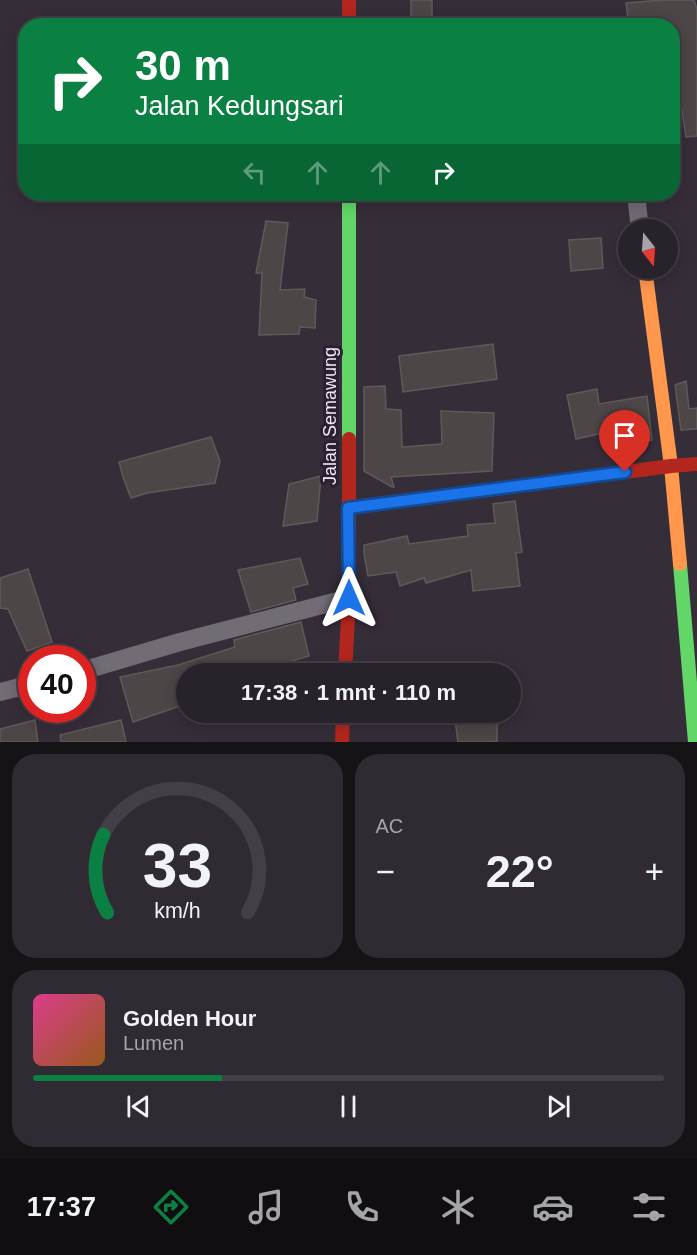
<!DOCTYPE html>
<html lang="id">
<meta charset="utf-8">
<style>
body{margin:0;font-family:Arial,sans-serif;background:#302a32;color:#f1f3f6;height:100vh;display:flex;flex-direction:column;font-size:22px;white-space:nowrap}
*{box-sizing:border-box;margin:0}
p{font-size:20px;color:#a5a4a8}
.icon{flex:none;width:33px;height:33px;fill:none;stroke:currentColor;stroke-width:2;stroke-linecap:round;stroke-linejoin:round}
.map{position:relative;height:742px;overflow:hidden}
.drawer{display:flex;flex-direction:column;gap:12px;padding:12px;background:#161317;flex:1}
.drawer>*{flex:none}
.banner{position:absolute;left:18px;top:18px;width:662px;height:183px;border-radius:24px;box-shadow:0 3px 15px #0003,0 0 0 2px #443f47;background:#0b8043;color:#fff;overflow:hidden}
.needle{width:39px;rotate:163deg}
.buttons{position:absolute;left:618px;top:219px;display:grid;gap:12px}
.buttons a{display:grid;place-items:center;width:60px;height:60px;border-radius:50%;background:#28222a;box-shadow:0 3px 15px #0003,0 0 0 2px #443f47;font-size:30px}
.speed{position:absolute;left:18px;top:645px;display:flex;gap:12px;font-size:30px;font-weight:700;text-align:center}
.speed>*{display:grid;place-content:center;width:78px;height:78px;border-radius:50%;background:#28222a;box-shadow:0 3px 15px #0003,0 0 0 2px #443f47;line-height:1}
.speed .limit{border:9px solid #d22;background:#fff;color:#111}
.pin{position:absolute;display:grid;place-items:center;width:51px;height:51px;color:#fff;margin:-62px -26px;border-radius:50% 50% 50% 0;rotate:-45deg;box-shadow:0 0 6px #0007}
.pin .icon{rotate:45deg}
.me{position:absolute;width:66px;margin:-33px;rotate:0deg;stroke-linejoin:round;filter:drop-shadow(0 0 4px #0008)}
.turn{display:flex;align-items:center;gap:21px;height:126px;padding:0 18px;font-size:27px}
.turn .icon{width:78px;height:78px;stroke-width:2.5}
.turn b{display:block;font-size:42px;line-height:51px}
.lanes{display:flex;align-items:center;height:57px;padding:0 18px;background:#0003;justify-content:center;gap:30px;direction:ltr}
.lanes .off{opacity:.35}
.big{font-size:45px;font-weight:700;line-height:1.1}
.drawer .card{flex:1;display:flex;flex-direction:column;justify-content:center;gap:9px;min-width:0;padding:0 21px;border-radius:24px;background:#302a32}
.drawer .dial{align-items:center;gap:0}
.dial svg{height:156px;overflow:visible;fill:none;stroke:#443f47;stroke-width:7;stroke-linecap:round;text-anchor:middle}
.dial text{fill:#f1f3f6;stroke:none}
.song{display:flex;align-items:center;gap:18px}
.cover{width:72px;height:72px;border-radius:9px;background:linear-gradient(135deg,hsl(330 70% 55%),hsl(30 70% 35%))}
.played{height:6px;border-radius:3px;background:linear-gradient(90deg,#0b8043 30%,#443f47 30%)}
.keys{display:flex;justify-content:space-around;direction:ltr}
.heat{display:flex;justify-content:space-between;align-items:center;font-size:33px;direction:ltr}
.drawer .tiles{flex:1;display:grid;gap:12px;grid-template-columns:1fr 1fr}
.card:last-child{grid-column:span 2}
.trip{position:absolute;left:176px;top:663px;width:345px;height:60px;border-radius:30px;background:#28222a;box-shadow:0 3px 15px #0003,0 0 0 2px #443f47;font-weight:700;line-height:60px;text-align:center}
.tab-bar{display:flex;height:96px;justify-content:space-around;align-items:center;background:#100e11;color:#a5a4a8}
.tab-bar .icon{width:42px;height:42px}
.tab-bar .current{color:#0b8043}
.tab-bar b{font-size:27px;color:#f1f3f6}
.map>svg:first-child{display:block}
.building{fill:#4c4646;stroke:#5f5a59;stroke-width:1.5}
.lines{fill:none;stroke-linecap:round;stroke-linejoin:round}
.street{stroke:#726c75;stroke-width:18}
.fast{stroke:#63d668;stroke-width:14}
.slow{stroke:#ff974d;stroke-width:14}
.jam{stroke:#b3261e;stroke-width:14}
.route-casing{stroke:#114b97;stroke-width:15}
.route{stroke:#1a73e8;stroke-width:10}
.labels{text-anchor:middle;stroke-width:6;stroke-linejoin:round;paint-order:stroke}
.street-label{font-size:18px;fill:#f1e7f5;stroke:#2d1f32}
</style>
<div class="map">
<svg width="697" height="742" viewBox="0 0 697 742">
<rect width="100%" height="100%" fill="#352d38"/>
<path class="building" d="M411 0H432V26H411Z
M662 0H694L697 9V136L686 137 672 45V26H629L626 3Z
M266 221 288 223 280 290 305 289 304 297 316 300 315 328 300 327 299 334 259 335 262 273H256Z
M601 238 603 268 571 271 569 240Z
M493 344 497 379 403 392 399 356Z
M686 381 689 409 697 408V429L681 430 675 385Z
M385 386 386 409 401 410 402 447 442 444 441 411 494 413 492 471 391 477 394 487H392L364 471V387Z
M597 389 599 404 647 396 652 440 624 444 621 429 576 439 567 395Z
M211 437 220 461 215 483 147 493 131 498 123 477 119 462Z
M321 476 317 521 283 526 289 484Z
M515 501 522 552 516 553 520 586 473 591 471 570 426 583 424 578 400 586 396 572 368 576 364 554V545L407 536 409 544 468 536 467 525 495 523 493 504Z
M300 558 308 584 293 588 296 600 251 612 238 570Z
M28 569 52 642 27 651 8 609 0 608V578Z
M301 622 309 656 274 666 276 674H186V704L133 722 120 677 178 665 235 647 234 640Z
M454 712H497V742H458Z
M35 720 38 742H0V729Z
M121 720 126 742H61L60 735Z"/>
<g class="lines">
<path class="street" d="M636 194 640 230
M82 671 180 642 349 598
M0 692 32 684"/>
<path class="fast" d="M349 194V439
M680 564 695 742"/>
<path class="slow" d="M645 268 671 466 680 564"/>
<path class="jam" d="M349 0V26
M348 508 671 466 697 464
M345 674 349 598V439
M342 742 343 712"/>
</g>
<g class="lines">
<g class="route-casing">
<path id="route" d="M349 598 348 508 625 472"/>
</g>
<use href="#route" class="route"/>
</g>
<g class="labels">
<g class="street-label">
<text transform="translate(330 416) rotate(-90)" y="6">Jalan Semawung</text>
</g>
</g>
</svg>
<div class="buttons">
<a><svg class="needle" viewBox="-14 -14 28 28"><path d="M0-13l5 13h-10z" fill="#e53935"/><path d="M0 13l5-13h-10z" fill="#a5a4a8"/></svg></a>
</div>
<div class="speed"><div class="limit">40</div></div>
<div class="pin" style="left:625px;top:472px;background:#d93025"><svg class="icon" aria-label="arrive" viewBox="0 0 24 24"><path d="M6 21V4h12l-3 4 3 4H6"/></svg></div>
<svg class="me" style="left:349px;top:598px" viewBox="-20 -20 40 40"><path d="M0-17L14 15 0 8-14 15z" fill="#1a73e8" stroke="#fff" stroke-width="4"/></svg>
<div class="trip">17:38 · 1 mnt · 110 m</div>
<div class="banner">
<div class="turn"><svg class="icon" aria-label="right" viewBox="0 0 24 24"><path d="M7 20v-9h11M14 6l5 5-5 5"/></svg><div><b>30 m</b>Jalan Kedungsari</div></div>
<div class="lanes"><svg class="icon off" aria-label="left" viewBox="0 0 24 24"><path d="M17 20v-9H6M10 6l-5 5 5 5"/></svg><svg class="icon off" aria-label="ahead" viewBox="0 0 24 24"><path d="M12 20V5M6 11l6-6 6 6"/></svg><svg class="icon off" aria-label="ahead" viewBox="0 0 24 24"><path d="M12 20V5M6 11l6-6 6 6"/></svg><svg class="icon" aria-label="right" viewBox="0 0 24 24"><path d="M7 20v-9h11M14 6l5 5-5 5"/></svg></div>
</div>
</div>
<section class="drawer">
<div class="tiles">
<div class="card dial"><svg viewBox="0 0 100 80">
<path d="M14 69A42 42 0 1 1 86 69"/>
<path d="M14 69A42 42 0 0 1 12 29" stroke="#0b8043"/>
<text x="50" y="56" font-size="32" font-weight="700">33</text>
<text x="50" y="72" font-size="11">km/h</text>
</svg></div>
<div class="card"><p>AC</p>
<div class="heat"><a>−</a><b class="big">22°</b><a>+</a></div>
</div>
<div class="card">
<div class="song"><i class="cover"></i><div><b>Golden Hour</b><p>Lumen</p></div></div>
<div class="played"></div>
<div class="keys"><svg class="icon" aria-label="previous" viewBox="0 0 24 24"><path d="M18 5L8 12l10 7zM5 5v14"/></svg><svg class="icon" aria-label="pause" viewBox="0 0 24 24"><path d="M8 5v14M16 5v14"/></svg><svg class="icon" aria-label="next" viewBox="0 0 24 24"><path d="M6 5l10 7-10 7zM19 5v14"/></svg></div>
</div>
</div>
</section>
<nav class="tab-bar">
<b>17:37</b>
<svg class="icon current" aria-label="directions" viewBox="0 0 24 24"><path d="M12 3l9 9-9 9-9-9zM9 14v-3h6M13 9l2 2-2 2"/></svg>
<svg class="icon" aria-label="music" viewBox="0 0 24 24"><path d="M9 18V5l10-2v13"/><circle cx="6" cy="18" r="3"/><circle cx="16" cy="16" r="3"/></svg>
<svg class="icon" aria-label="phone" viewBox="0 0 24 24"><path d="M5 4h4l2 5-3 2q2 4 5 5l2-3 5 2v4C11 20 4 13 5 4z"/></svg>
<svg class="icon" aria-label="climate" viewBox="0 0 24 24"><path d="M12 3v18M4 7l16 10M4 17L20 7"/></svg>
<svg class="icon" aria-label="car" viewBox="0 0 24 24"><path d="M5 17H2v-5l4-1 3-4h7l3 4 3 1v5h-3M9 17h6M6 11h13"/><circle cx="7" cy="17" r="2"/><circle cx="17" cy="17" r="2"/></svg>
<svg class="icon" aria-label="filters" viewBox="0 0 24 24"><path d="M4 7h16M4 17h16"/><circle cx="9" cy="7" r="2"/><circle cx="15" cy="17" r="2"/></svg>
</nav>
